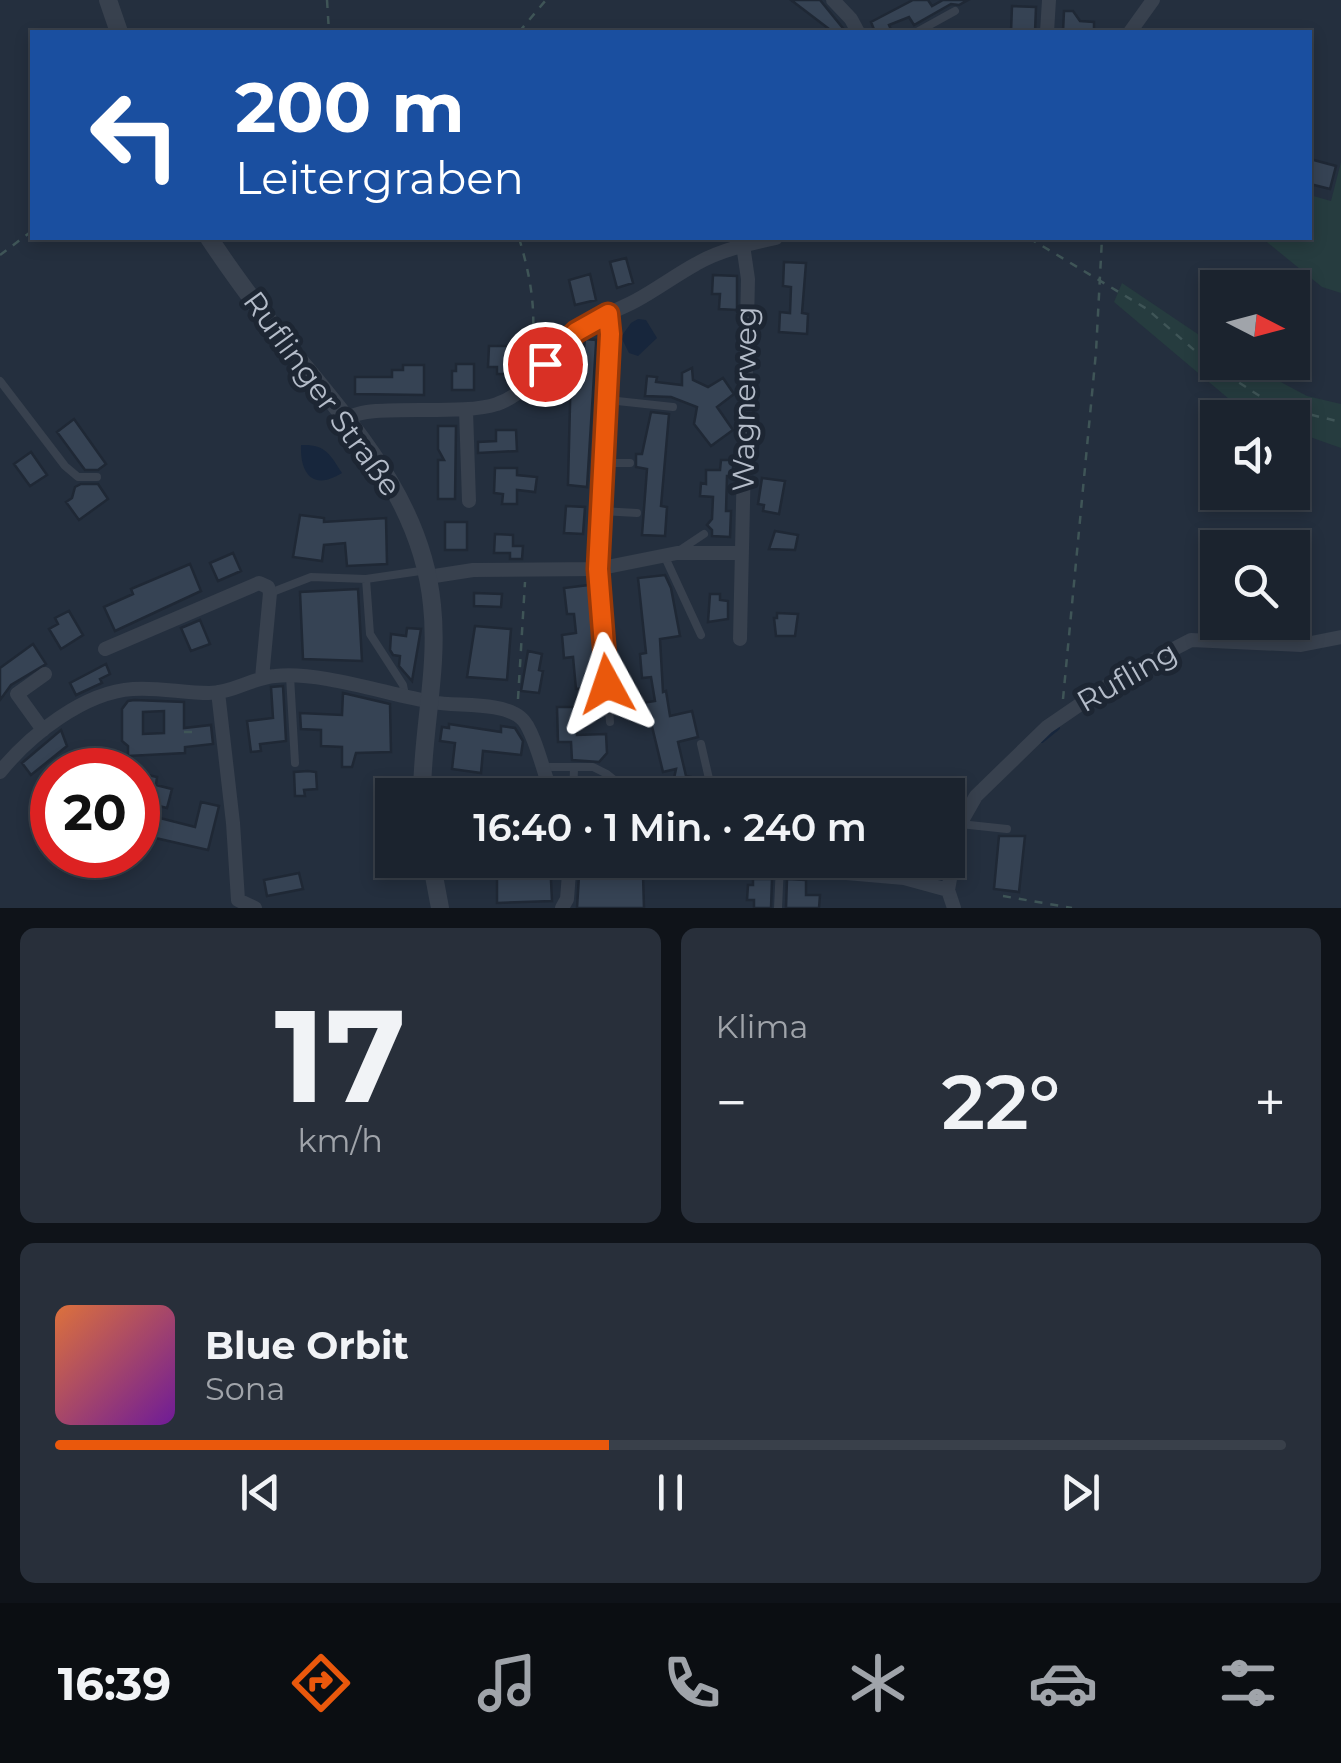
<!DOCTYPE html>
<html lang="de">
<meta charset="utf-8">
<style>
body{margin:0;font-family:Montserrat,sans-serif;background:#282f3a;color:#f1f3f6;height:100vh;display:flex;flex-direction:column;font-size:38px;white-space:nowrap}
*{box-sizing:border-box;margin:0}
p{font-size:32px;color:#a0a4aa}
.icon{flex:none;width:55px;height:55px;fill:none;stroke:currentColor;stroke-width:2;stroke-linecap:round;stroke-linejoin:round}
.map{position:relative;height:908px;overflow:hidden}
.sheet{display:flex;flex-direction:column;gap:20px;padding:20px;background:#0f1319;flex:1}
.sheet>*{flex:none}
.guide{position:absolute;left:30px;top:30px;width:1282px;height:210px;border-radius:0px;box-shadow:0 5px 15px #0003,0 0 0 2px #39404a;background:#1a4fa0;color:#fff;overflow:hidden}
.needle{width:65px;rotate:96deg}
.fabs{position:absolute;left:1200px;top:270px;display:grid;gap:20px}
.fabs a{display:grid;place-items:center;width:110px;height:110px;border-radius:0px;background:#1b232e;box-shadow:0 5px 15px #0003,0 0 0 2px #39404a;font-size:50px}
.speed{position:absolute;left:30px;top:748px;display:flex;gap:20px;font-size:50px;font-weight:700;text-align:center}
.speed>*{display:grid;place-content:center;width:130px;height:130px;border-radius:50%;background:#1b232e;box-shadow:0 5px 15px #0003,0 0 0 2px #39404a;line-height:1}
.speed .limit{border:15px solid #d22;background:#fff;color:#111}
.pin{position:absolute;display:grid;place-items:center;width:85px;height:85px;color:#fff;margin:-42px;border:5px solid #fff;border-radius:50%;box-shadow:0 2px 10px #0007}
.me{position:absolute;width:110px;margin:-55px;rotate:355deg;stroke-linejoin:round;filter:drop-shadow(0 0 8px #0008)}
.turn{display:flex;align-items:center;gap:35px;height:210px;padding:0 40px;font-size:45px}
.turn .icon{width:130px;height:130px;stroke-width:2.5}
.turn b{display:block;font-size:70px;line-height:85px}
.big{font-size:75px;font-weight:600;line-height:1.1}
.sheet .widget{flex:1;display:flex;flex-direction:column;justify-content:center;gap:15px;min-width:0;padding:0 35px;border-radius:15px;background:#282f3a}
.sheet .dial{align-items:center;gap:0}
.dial b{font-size:130px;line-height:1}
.song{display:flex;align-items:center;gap:30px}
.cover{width:120px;height:120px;border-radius:15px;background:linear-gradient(135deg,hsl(20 70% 55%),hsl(280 70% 35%))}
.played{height:10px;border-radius:5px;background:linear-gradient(90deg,#ea580c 45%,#39404a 45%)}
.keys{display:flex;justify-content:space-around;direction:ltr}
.heat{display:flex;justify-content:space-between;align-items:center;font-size:55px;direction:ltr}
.sheet .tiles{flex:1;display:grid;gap:20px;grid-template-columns:1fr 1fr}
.widget:last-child{grid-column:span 2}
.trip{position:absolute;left:375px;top:778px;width:590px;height:100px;border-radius:0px;background:#1b232e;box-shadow:0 5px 15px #0003,0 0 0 2px #39404a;font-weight:600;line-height:100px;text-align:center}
.tabs{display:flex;height:160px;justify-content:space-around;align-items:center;background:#0b0e12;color:#a0a4aa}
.tabs .icon{width:70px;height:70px}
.tabs .active{color:#ea580c}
.tabs b{font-size:45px;color:#f1f3f6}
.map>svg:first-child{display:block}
.green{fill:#263c3f}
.water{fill:#17263c}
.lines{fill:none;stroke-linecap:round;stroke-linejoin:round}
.stream{stroke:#17263c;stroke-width:4}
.building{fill:#364354;stroke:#1f2835;stroke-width:2.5;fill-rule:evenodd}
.path{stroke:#3f5557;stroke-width:2.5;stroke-dasharray:8 8;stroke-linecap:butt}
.service{stroke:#38414e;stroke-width:8}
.minor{stroke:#38414e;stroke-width:14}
.tertiary{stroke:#38414e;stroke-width:18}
.route-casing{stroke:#983908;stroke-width:25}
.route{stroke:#ea580c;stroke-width:18}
.labels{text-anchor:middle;stroke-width:10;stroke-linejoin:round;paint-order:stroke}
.street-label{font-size:30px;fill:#b4bcc9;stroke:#1d2633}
</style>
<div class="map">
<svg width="1341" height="908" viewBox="0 0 1341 908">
<rect width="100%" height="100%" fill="#242f3e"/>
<path class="green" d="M1341 162V293L1322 287 1262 238H1310V195L1331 201Z
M1122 283 1217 347 1218 362 1245 363 1307 396 1341 404V448L1293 431 1292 418 1248 415 1114 302Z"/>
<path class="water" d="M638 319 646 320 657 338 638 356 629 353 621 337 631 323Z
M301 445C325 444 330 454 342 473 313 491 300 474 301 445Z"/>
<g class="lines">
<path class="stream" d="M1042 741 1058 728"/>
</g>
<path class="building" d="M791 0H820L846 32H833Z
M913 0H928L932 6 943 0H968L959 5 951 4 914 25 909 17 889 25 892 32H875L871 22Z
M1012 6 1036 7 1035 32H1011Z
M1064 11H1073L1080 21 1094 22V32H1063Z
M1310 159 1336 166 1330 189 1310 184Z
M626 258 633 283 617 288 610 262Z
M784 262 806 263 802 313 808 314 807 334 779 332 780 312 790 313 791 287 783 286Z
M590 274 596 300 575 305 569 280Z
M713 275 737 276V310L719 309 720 294H712Z
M585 339 596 340V344L587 487 568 485 571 365 582 366Z
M489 346H518V374H497V367H488Z
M456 364H474V390H452V371H456Z
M403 365H424V395L355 394V377H392V370H403Z
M692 368 693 380 708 387 723 378 734 394 717 407 733 430 711 446 694 424 697 407 671 397 645 396 647 376 657 377 656 382 682 385V373Z
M651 412 669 414 661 506 667 507 665 536 642 535 647 469 636 467V454H642Z
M74 419 106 464 98 470H85L57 432Z
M438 426H456L455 499H438V460H444L438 449Z
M496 430H516L517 451 478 453V442L496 441Z
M31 452 47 475 30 486 14 464Z
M721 460H733V476H727L726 511H731L730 537 712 536V530L707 525 712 519 713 497 700 496 701 483 706 484V470H720Z
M495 468H517V475L537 477 535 492 517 490V504H502L503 494 494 493Z
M762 478 785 481 779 514 763 511 764 505 758 504Z
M81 484H98L108 499 79 520 66 502 72 498 75 487Z
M566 506 585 507 583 534 564 533Z
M300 515 324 518V522L386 518 387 564 347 566 345 543 324 545 322 561 293 557Z
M445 522H467V550H445Z
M775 531 798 535 795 550 769 549Z
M495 534 513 535V546H523L522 559H510V553H494Z
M233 553 241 571 218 581 210 563Z
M190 564 201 591 115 631 104 607 133 594 131 589Z
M665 575 671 588 680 636 660 639 663 692 666 691 670 716 692 711 698 737 678 742 686 776 701 779 702 795 672 788 676 769 663 772 649 714 644 715 642 703 655 701 651 677 642 678 640 654 646 653 638 578Z
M589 585 597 687 576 689 573 657 564 658 562 635 576 633 574 614H567L564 588Z
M358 589 362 661 303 659 300 592Z
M474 593 502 594 501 607 474 606Z
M710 594H720V600L728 601V619L708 622Z
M69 611 83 635 61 649 49 629 58 624 55 618Z
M777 613 798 614 795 636H776L774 618H777Z
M200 620 210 644 191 651 181 628Z
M475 626 511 629 507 680 467 677Z
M407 628 421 629 412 681 399 666 400 656 393 655 390 650 391 634 406 636Z
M33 644 46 664 11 685 0 700V668Z
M528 651 542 654 539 670 543 671 539 693 521 691Z
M106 664 110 674 100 679 102 683 76 695 70 683Z
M283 686 286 741 260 744 261 751 251 752 247 721 273 718 271 687Z
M343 693 390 704 391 752 356 753 352 767H342V747L321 746V730L301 729 300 713 342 715Z
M134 700 184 702V728L211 725 213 744 185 747V753L128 756V746L122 741V709L128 701ZM164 711V733L143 734V712Z
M557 707H577V735L606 734 607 753 599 762 572 760 571 742H558Z
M449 724 501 732V726L515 728 523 741 521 755 483 751 481 773 452 769 455 743 440 741 442 727 449 728Z
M61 730 67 746 31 775 22 763Z
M308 771 316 772 317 789 304 790 305 796H295L294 772Z
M138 773 157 777 156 785 172 789 167 808 138 801Z
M201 802 219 806 208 850 151 837 156 817 195 827Z
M999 836H1025L1019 892 994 889Z
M535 860H550L552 901 497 903V863Z
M898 860H943L941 872 898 867Z
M299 873 303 889 267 896 264 880Z
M643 875 644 908H577L579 876Z
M753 879H772L771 908H754V900H747L748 885H753Z
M787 879 806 880V895H820L819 908H786Z"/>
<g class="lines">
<path class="path" d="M327 0 329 32
M519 32 546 0
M519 238C532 281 538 319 529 364
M1029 238 1147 309 1209 363 1275 406 1341 422
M0 255 32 231
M518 699 525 582
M1063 699 1096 352 1102 238
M184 732H193
M1003 896 1072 908"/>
<path class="service" d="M917 32 955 11
M0 381 65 466 78 477H97
M608 400 673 407
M604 463H630
M601 511 637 513
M680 550 704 534
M664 555 701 635
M597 569 610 722
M366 579 427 570
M270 593 311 577 366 579 370 634 403 685 405 695
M290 676 295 763
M701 744 710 783 709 795
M542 767H593L607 774 633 795
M573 795 574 769
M960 824 1007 829
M778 908 780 865"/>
<path class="minor" d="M833 0 851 19 858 32
M1047 32 1049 0
M1130 32 1153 0
M466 410 469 501
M347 419C367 402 460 417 497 404 531 393 549 354 576 332 593 318 617 311 637 300 657 289 676 275 696 264 720 250 748 244 776 238
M597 569 610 334 607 315
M428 577 473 570 597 569 677 553H742
M740 639 748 279 743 245
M105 649 259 583 268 587 270 593 262 678
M218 692 233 823 238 900 255 908
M43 730 17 694 45 674
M0 772C30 735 84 692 133 689 158 687 183 693 209 693 232 693 252 678 275 676 320 671 386 694 432 702 456 707 501 701 521 718 534 728 545 778 552 795
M696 860 904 878 948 890 960 824 976 796 1047 727 1120 677 1191 640 1301 645 1341 637
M948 890 954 908
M562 908 567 899 570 860"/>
<path class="tertiary" d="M108 0 119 32
M209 238C234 276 262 313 290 349 352 426 422 501 432 605 439 668 422 732 422 795
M431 860 440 908"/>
</g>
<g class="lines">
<g class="route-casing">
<path id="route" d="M545 364 576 332 608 314 610 334 598 569 607 684"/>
</g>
<use href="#route" class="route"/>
</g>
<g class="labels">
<g class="street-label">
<text transform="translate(322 394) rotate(54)" y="10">Ruflinger Straße</text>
<text transform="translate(745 399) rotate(-89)" y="10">Wagnerweg</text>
<text transform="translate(1127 677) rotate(-30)" y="10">Rufling</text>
</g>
</g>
</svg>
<div class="fabs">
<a><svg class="needle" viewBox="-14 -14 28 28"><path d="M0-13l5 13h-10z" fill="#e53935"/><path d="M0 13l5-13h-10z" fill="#a0a4aa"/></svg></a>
<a><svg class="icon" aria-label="sound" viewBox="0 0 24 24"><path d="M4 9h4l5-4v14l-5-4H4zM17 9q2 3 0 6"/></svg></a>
<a><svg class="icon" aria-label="search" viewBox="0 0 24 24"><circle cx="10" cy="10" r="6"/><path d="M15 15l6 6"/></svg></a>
</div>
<div class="speed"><div class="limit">20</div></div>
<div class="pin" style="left:545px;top:364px;background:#d93025"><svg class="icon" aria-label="arrive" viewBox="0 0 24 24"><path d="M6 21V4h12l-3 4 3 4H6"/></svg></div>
<svg class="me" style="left:607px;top:684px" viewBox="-20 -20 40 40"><path d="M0-17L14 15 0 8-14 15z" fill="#ea580c" stroke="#fff" stroke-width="4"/></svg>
<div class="trip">16:40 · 1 Min. · 240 m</div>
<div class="guide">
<div class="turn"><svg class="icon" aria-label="left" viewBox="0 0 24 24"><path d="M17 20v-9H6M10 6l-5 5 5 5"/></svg><div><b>200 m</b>Leitergraben</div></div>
</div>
</div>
<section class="sheet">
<div class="tiles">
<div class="widget dial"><b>17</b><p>km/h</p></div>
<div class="widget"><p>Klima</p>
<div class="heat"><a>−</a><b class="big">22°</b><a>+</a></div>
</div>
<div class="widget">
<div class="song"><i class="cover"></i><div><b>Blue Orbit</b><p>Sona</p></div></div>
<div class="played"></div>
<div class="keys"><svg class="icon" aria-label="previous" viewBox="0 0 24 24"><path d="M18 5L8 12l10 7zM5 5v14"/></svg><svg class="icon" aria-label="pause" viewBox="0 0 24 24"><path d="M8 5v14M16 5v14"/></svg><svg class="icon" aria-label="next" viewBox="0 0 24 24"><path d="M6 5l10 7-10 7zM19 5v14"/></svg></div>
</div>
</div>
</section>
<nav class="tabs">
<b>16:39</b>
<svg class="icon active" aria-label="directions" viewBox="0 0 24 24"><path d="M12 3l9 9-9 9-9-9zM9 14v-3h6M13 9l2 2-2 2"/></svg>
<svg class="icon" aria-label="music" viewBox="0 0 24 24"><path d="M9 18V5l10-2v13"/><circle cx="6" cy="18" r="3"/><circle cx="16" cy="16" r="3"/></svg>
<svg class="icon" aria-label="phone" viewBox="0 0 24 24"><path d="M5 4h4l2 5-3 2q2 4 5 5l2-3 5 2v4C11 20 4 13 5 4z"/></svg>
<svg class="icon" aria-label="climate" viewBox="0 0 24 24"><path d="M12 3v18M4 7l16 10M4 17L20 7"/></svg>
<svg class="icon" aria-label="car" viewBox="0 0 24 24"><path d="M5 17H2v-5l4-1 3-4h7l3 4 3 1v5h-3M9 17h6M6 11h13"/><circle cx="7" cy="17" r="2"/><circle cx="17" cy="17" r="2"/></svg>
<svg class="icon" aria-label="filters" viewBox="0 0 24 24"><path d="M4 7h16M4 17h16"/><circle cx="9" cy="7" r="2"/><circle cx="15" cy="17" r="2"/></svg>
</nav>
